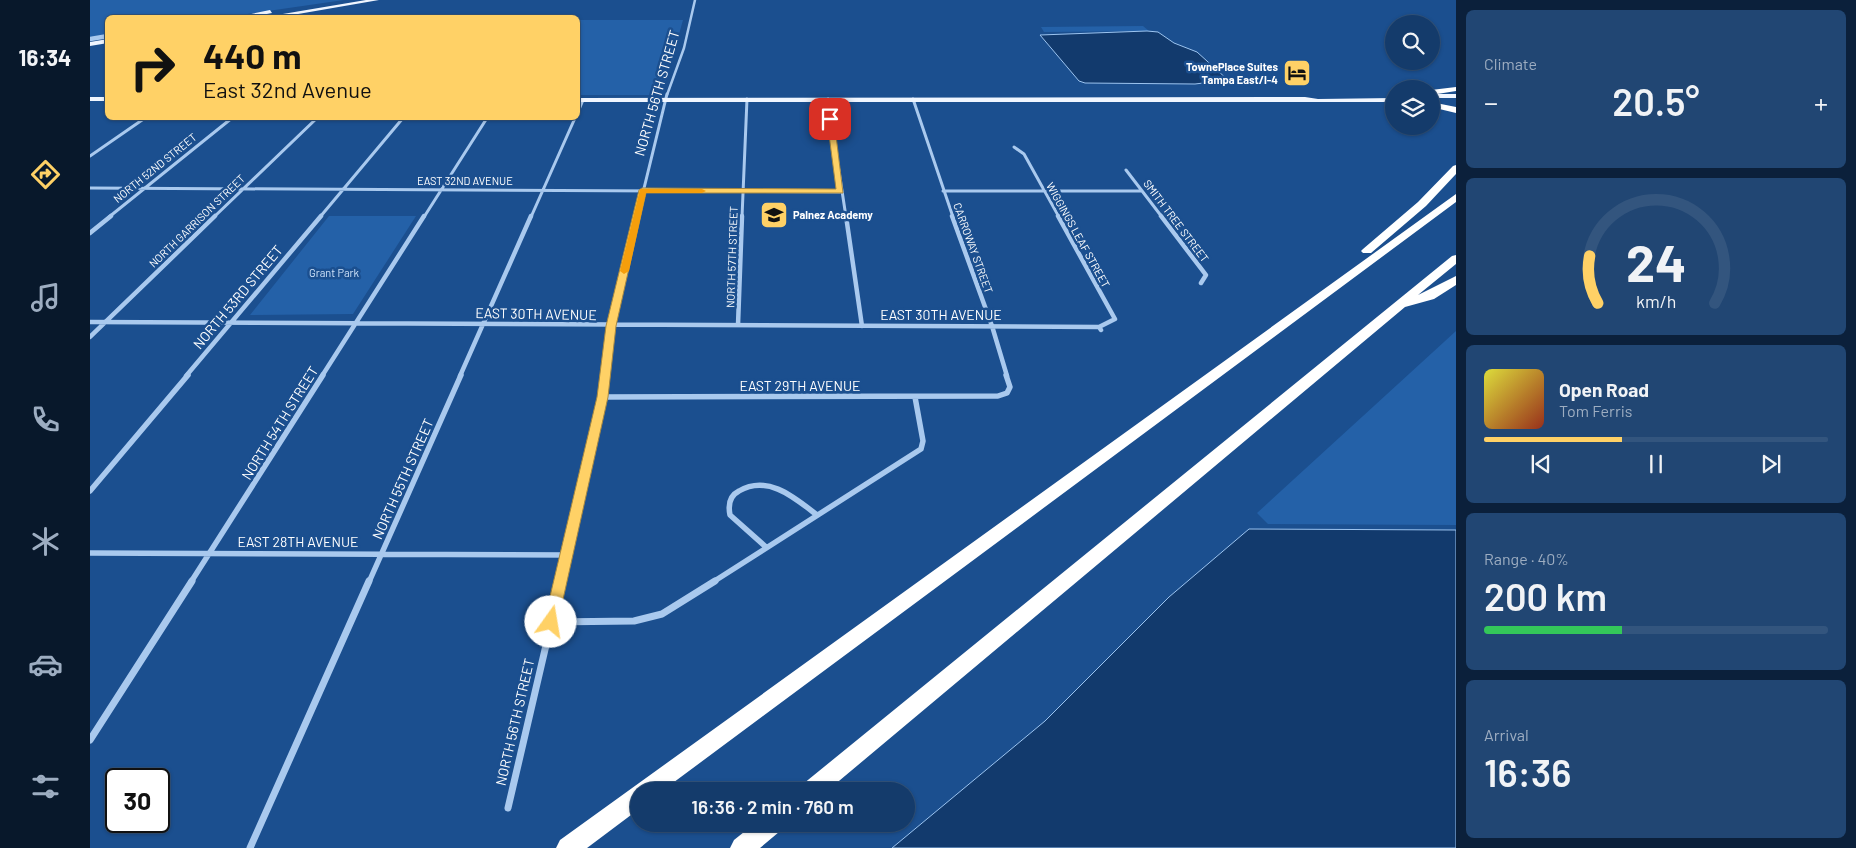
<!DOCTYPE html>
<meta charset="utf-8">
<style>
body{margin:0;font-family:Barlow,sans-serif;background:#214673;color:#f1f3f6;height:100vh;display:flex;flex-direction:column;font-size:19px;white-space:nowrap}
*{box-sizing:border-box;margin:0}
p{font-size:16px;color:#9dadc1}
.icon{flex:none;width:28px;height:28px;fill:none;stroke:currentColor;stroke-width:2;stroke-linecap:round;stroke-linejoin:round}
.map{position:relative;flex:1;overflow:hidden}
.details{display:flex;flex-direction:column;gap:10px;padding:10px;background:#0b203b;width:400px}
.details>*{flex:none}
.hud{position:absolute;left:15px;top:15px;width:475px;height:105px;border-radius:8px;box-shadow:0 1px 4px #0004,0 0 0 1px #33557e;background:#ffd166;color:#111;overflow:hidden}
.buttons{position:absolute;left:1295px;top:15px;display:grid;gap:10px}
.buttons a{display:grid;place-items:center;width:55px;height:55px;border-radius:50%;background:#143b6b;box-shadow:0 1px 4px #0004,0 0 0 1px #33557e;font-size:25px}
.speed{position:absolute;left:15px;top:768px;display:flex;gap:10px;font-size:25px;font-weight:700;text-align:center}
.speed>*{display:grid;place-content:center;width:65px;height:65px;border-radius:50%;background:#143b6b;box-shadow:0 1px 4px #0004,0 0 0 1px #33557e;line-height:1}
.speed .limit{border:2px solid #111;border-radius:8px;background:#fff;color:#111}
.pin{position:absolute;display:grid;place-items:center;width:42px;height:42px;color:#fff;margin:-21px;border-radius:10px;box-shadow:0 2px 8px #0006}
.me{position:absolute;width:55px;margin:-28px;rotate:13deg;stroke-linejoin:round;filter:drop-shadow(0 0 4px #0008)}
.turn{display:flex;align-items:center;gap:18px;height:105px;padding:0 15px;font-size:22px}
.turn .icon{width:65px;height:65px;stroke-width:2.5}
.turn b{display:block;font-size:35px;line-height:42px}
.big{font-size:38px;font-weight:600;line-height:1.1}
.details .tile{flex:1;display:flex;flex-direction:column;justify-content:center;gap:8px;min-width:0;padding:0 18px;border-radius:8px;background:#214673}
.details .dial{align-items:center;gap:0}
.dial svg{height:130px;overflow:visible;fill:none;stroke:#33557e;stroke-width:7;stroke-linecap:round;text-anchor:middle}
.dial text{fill:#f1f3f6;stroke:none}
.song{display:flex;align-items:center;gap:15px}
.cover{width:60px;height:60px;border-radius:8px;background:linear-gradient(135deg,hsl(60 70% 55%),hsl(10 70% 35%))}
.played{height:5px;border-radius:2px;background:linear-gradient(90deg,#ffd166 40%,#33557e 40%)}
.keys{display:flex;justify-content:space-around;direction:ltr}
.heat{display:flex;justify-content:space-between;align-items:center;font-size:28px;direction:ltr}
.charge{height:8px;border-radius:4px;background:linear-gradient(90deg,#34c759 40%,#33557e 0)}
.trip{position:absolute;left:540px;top:782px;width:285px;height:50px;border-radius:25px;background:#143b6b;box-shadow:0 1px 4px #0004,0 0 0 1px #33557e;font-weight:600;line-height:50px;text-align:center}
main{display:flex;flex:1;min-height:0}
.tabs{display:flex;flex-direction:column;width:90px;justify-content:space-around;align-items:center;background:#08182b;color:#9dadc1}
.tabs .icon{width:35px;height:35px}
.tabs .active{color:#ffd166}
.tabs b{font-size:22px;color:#f1f3f6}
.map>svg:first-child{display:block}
.green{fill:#2461a8}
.water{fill:#123a6d;stroke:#9cc4f0}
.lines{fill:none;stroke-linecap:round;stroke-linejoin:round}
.minor-far4{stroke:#a9c9ee;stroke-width:2.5}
.minor-far3{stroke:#a9c9ee;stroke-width:3}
.minor-far2{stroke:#a9c9ee;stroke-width:4.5}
.minor-far1{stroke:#a9c9ee;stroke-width:5.5}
.minor{stroke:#a9c9ee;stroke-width:7}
.tertiary{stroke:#a9c9ee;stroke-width:4.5}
.primary{fill:#f0f6ff;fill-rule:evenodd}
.motorway{fill:#fff;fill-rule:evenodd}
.route{fill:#ffd166;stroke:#a68842}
.slow{fill:#f59e0b}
.labels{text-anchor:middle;stroke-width:5;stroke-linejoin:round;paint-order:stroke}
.far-poi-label{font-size:11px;font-weight:bold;fill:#fff;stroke:#1b4f8f;text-anchor:end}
.far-street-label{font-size:11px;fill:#fff;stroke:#1b4f8f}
.far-park-label{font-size:11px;fill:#cfe3fa;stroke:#1b4f8f}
.street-label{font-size:14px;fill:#fff;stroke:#1b4f8f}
</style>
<main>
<nav class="tabs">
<b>16:34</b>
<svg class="icon active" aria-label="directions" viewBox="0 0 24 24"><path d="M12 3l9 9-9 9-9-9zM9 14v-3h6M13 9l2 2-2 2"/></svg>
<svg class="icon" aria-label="music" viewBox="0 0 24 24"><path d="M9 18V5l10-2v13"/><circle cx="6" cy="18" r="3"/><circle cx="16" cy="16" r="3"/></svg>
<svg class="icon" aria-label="phone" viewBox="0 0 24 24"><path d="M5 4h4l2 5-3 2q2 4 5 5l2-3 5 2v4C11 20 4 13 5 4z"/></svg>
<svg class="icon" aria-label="climate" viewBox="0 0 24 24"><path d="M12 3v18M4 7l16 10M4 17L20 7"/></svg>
<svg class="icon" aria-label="car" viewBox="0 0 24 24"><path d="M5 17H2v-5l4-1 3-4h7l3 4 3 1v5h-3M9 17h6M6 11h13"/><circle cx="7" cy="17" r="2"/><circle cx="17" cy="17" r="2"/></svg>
<svg class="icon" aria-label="filters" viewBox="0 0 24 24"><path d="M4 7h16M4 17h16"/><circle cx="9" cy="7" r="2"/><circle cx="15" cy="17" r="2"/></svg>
</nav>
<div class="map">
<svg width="1366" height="848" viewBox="0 0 1366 848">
<rect width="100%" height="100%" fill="#1b4f8f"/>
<path class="green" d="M0 0H254L136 17 18 18 17 35 0 38Z
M488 20H593L572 95H488Z
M1053 26 1059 31 954 32 951 27Z
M239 216H326L263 314 160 315Z
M1366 331V525L1178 524 1167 513Z"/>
<path class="water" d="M1057 31 1068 32 1084 43 1107 52 1138 80 1105 84 995 83 989 81 950 35Z
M1159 529 1366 530V848H802L955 721 1079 597Z"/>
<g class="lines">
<path class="minor-far4" d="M577 95 594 48 605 0"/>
<path class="minor-far3" d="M738 99 756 217
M823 99 863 217
M488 112 493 100
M924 147 934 154 969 217
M0 156 55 118
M1036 170 1072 217
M0 188 750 192
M853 191H1052
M19 217 142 118
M124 217 227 118
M230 217 313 118
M334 217 397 118
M441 217 485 118
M547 217 577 94
M652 217 657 99"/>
<path class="minor-far2" d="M756 216 772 326
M862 216 902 326 917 376
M968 216 1025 319 1009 327
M1071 216 1116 275 1111 283
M0 233 21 216
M0 322 1009 327 1011 330
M648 325 652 216
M0 337 125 216
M96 376 231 216
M232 376 334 216
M370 376 441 216
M515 376 521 326 547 216"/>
<path class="minor-far1" d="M513 397 908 396 917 393 920 387 916 375
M0 491 98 375
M676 547 640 515C638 505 639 496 649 491 678 474 705 498 727 515
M0 553 476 555
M101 582 233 375
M279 582 371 375
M470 582 513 397 516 375
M623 582 831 449 833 441 825 397"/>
<path class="minor" d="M461 622 544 621 572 614 625 581
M0 740 102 581
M418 808 471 581
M160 848 279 581"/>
<path class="tertiary" d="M0 39 18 36"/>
<path class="primary" d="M276 0H289L185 18H169Z
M180 10 182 13 157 18H142Z
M18 39V43L0 46V42Z
M1341 94H1366V98H1341Z
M0 97H18V101H0Z
M1215 97 1228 99 1304 98V102H488V98Z"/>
<path class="motorway" d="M1366 87V91L1341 95V90Z
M1341 102 1366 107V113L1341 107Z
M1366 165V174L1336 206 1281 253H1273L1271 251 1273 249 1328 202 1363 166Z
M1366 194V202L572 791H549V809L497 848H466L470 840Z
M1366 255V264L1328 295 1366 276V285L1344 299 1315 307 737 791H710L713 784 1362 256Z
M664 824H693L689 832 670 848H640L644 840Z"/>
</g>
<path class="route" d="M740 117 744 119 753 193H556L526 326 518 397 468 622 466 626 461 627 456 626 454 622 507 397 516 326 549 190 552 188 746 189 737 119Z"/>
<path class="slow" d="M550 189H612L616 191 612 193H556L539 271 534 274 530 271Z"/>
<defs>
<g id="hotel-square" transform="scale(1.4375)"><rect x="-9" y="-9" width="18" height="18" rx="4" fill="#ffd166" stroke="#1b4f8f"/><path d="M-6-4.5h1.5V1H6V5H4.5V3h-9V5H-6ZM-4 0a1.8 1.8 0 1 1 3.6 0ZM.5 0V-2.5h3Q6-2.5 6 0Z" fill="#111"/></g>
<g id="school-square" transform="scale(1.4375)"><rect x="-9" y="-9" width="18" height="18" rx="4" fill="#ffd166" stroke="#1b4f8f"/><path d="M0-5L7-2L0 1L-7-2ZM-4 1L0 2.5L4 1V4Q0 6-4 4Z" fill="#111"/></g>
</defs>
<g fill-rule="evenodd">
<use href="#hotel-square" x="1207" y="73"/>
<use href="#school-square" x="684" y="215"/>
</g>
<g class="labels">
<g class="far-poi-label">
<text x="1188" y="71">TownePlace Suites<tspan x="1188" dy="13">Tampa East/I-4</tspan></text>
<text x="703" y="219" text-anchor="start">Palnez Academy</text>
</g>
<g class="far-street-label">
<text transform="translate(65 168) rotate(-39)" y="4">NORTH 52ND STREET</text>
<text x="375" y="185">EAST 32ND AVENUE</text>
<text transform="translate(107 221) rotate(-44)" y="4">NORTH GARRISON STREET</text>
<text transform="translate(1086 221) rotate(53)" y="4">SMITH TREE STREET</text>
<text transform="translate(988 235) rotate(61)" y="4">WIGGINGS LEAF STREET</text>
<text transform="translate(883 248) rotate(70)" y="4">CARROWAY STREET</text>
<text transform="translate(642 257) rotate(-88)" y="4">NORTH 57TH STREET</text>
</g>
<g class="far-park-label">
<text x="244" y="277">Grant Park</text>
</g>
<g class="street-label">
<text transform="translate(567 93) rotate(-74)" y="5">NORTH 56TH STREET</text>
<text transform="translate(148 297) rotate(-50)" y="5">NORTH 53RD STREET</text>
<text transform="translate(446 314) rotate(1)" y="5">EAST 30TH AVENUE</text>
<text x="851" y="320">EAST 30TH AVENUE</text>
<text x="710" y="391">EAST 29TH AVENUE</text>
<text transform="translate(190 423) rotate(-58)" y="5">NORTH 54TH STREET</text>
<text transform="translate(313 479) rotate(-66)" y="5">NORTH 55TH STREET</text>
<text x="208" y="547">EAST 28TH AVENUE</text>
<text transform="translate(425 722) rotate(-77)" y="5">NORTH 56TH STREET</text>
</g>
</g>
</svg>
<div class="buttons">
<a><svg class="icon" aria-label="search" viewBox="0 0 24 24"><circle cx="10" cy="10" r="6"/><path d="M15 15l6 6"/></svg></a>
<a><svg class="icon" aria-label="layers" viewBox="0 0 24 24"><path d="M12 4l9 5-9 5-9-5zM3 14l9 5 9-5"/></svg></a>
</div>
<div class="speed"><div class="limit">30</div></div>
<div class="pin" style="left:740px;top:119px;background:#d93025"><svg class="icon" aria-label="arrive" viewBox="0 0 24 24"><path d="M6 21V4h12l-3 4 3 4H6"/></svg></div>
<svg class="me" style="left:461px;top:622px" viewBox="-20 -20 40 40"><circle r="19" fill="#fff"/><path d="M0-13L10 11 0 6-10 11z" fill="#ffd166"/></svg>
<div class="trip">16:36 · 2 min · 760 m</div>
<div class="hud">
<div class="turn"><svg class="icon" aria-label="right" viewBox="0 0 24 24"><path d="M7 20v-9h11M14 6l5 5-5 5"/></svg><div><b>440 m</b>East 32nd Avenue</div></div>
</div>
</div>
<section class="details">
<div class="tile"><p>Climate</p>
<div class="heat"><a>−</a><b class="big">20.5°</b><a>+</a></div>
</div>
<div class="tile dial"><svg viewBox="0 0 100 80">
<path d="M14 69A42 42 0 1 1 86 69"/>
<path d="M14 69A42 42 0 0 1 9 40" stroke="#ffd166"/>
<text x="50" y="56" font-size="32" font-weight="700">24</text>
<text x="50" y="72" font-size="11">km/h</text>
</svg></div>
<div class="tile">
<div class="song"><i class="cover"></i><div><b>Open Road</b><p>Tom Ferris</p></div></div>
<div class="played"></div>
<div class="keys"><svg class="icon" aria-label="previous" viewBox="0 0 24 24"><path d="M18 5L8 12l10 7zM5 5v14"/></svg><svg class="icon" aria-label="pause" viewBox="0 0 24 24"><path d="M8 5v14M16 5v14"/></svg><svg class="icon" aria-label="next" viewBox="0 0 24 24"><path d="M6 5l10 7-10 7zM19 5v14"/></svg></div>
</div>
<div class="tile"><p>Range · 40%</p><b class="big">200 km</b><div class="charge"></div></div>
<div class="tile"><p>Arrival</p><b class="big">16:36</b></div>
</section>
</main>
